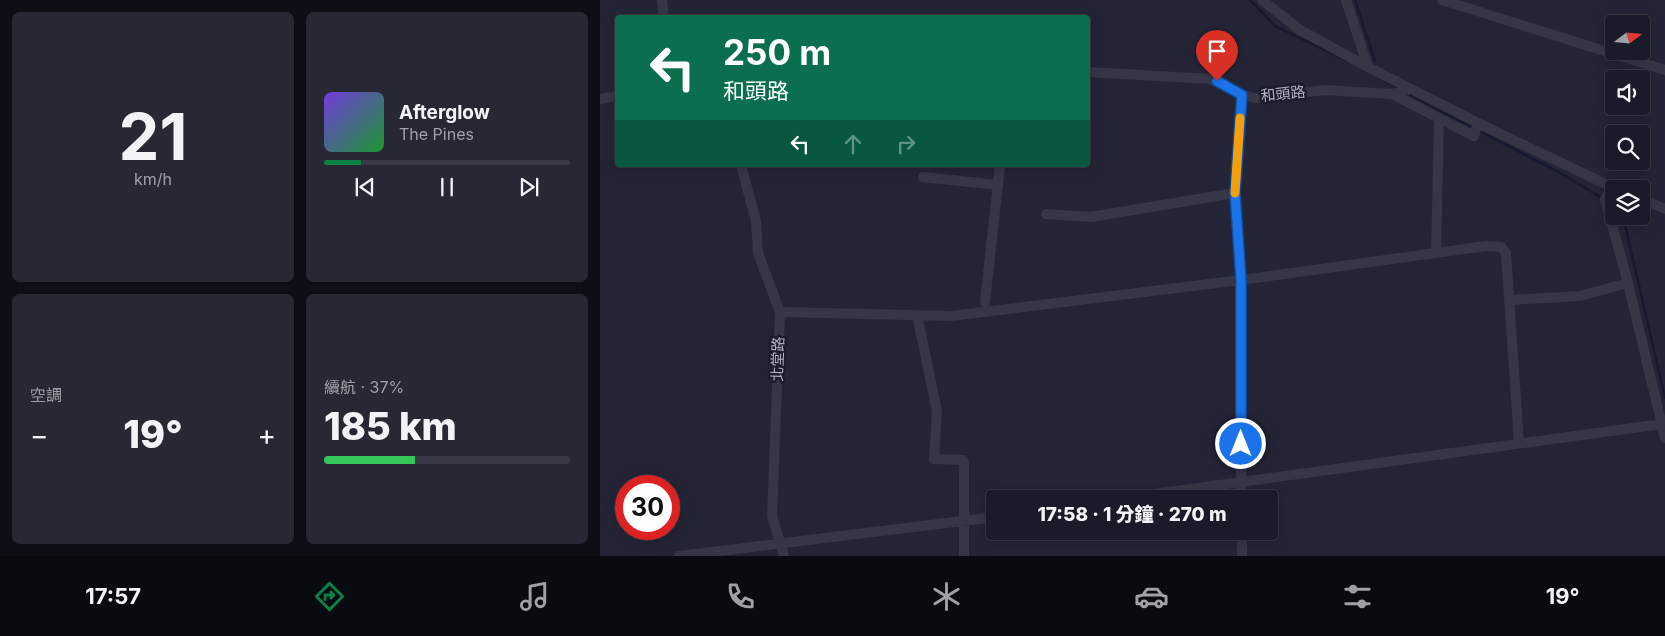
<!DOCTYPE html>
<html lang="zh-TW">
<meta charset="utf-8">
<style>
body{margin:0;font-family:Inter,"Noto Sans TC",sans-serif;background:#272834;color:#f1f3f6;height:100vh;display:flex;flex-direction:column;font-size:19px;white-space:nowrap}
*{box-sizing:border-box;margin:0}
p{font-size:16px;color:#9fa1a8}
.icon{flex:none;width:28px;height:28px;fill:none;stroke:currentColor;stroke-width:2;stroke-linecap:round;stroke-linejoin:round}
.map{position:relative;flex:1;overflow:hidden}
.sheet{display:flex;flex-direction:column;gap:12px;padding:12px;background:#0e0f16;width:600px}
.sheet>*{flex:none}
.guide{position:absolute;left:15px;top:15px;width:475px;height:152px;border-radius:5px;box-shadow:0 2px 12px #0003,0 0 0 1px #383945;background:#0b6e4f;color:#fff;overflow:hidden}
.needle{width:32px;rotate:74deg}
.tools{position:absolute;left:1005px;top:15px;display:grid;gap:10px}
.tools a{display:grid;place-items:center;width:45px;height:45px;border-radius:5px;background:#1a1b28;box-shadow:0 2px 12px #0003,0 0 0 1px #383945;font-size:25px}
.speed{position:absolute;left:15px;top:475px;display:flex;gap:10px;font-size:25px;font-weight:700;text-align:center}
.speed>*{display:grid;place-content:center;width:65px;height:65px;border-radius:50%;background:#1a1b28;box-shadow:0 2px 12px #0003,0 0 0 1px #383945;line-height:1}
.speed .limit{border:8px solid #d22;background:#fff;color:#111}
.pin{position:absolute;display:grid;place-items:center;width:42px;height:42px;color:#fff;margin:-51px -21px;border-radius:50% 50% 50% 0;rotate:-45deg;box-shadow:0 0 5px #0007}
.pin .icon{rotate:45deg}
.me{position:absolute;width:55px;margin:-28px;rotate:0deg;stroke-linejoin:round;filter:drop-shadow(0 0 4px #0008)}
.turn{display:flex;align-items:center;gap:18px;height:105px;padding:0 25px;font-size:22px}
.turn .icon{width:65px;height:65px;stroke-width:2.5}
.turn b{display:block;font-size:35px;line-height:42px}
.lanes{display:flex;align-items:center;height:48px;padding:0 25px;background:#0003;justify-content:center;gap:25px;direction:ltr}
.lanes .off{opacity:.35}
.big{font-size:38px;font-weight:800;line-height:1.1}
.sheet .tile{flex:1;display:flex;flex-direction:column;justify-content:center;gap:8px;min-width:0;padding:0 18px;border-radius:8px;background:#272834}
.sheet .dial{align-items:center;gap:0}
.dial b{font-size:65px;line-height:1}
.song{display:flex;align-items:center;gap:15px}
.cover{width:60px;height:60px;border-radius:8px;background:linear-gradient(135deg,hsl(260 70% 55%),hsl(130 70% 35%))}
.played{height:5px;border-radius:2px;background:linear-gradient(90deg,#0b8043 15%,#383945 15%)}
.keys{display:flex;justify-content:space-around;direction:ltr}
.heat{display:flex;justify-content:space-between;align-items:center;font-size:28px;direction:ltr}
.charge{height:8px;border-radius:4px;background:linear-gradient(90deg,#34c759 37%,#383945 0)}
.sheet .tiles{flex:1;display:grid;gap:12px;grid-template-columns:repeat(2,1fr)}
.trip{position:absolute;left:386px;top:490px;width:292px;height:50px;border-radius:5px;background:#1a1b28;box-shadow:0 2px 12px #0003,0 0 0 1px #383945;font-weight:800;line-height:50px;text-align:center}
.tabs{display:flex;height:80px;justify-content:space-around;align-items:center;background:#0a0b10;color:#9fa1a8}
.tabs .icon{width:35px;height:35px}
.tabs .selected{color:#0b8043}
.tabs b{font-size:22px;color:#f1f3f6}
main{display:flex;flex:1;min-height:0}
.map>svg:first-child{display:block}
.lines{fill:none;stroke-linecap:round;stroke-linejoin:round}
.stream{stroke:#171931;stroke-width:2.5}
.minor{stroke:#363746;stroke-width:10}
.route-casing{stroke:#114b97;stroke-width:12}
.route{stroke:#1a73e8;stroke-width:9}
.slow{stroke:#f59e0b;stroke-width:9}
.labels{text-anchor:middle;stroke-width:5;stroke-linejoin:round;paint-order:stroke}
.street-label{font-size:15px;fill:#b0b1c3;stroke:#1b1c2b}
</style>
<main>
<section class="sheet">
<div class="tiles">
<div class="tile dial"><b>21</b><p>km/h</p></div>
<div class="tile">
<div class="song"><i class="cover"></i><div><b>Afterglow</b><p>The Pines</p></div></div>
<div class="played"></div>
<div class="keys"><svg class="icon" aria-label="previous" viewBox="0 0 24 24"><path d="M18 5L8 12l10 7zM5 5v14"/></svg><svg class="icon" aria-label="pause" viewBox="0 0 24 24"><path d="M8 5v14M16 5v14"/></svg><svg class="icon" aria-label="next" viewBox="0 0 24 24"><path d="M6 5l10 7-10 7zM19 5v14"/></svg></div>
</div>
<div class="tile"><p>空調</p>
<div class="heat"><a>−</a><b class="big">19°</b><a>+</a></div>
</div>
<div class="tile"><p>續航 · 37%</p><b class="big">185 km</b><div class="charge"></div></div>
</div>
</section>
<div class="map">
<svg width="1065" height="556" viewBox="0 0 1065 556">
<rect width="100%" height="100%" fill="#232435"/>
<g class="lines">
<path class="stream" d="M650 0 675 26 747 61
M755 0 775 61
M785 81 800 89
M807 93 873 128
M877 130 955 170 1002 198
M1023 216 1065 398"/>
<path class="minor" d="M62 0 64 18
M662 0 700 30 768 67 878 123 1016 189
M746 0 768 67
M842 0 1065 70
M488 72 610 79 642 95 655 98 725 90 792 94 811 89
M792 94 874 136 878 123
M0 99 18 96
M141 165 156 221 158 253 180 312 172 516 184 556
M323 177 398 185
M1012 187 1005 199 1028 283 1065 438
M1041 199 1065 209
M446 214 491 217 635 193
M836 253 839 120
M909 300 980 296 1028 283
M385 302 400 165
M180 312 351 316 641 280 886 246 901 247 906 253 919 443
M317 315 337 411 334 459 363 460 364 463V556
M518 499 1062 424
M641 499V280L635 193 642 95
M642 531V556
M79 556 395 517"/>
</g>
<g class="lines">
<g class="route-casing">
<path id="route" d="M617 81 642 95 635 193 641 280V444"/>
</g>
<use href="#route" class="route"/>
<path class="slow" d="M635 193 640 118"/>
</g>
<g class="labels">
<g class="street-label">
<text transform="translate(683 94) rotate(-6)" y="5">和頭路</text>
<text transform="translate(178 359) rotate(-88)" y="5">北堂路</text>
</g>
</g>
</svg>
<div class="tools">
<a><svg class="needle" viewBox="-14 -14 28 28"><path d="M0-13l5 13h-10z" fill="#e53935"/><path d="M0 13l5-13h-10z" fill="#9fa1a8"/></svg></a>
<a><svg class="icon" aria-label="sound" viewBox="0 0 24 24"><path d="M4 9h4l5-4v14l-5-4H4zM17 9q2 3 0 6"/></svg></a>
<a><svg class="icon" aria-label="search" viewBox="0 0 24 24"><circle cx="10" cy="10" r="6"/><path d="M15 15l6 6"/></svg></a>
<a><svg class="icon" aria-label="layers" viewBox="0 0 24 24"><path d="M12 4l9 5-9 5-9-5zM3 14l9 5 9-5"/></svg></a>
</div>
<div class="speed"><div class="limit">30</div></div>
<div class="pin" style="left:617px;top:81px;background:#d93025"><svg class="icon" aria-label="arrive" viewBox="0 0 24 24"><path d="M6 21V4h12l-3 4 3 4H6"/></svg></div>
<svg class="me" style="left:641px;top:444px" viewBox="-20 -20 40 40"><circle r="17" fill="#1a73e8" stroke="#fff" stroke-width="3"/><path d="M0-11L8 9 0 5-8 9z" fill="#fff"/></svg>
<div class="trip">17:58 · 1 分鐘 · 270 m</div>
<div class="guide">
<div class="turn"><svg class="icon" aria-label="left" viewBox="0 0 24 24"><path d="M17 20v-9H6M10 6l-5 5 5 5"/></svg><div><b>250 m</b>和頭路</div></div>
<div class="lanes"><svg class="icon" aria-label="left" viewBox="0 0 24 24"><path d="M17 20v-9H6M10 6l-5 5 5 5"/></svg><svg class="icon off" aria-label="ahead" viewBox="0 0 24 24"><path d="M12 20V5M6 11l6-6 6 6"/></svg><svg class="icon off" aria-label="right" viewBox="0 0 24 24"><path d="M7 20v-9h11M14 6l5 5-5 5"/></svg></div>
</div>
</div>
</main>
<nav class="tabs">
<b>17:57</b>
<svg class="icon selected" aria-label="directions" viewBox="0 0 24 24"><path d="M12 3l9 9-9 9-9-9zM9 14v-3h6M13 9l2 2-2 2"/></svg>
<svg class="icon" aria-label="music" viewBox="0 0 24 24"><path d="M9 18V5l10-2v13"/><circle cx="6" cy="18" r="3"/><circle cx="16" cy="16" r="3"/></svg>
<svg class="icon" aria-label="phone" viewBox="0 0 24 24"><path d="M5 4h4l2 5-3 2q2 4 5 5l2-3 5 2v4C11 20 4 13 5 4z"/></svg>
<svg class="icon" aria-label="climate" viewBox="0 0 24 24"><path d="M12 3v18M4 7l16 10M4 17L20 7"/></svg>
<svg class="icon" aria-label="car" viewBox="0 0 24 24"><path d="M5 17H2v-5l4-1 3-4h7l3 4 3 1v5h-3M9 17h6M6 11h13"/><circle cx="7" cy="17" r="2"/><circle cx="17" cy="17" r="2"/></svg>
<svg class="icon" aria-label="filters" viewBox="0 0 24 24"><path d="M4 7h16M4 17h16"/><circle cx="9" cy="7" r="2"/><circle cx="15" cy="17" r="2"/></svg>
<b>19°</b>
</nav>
